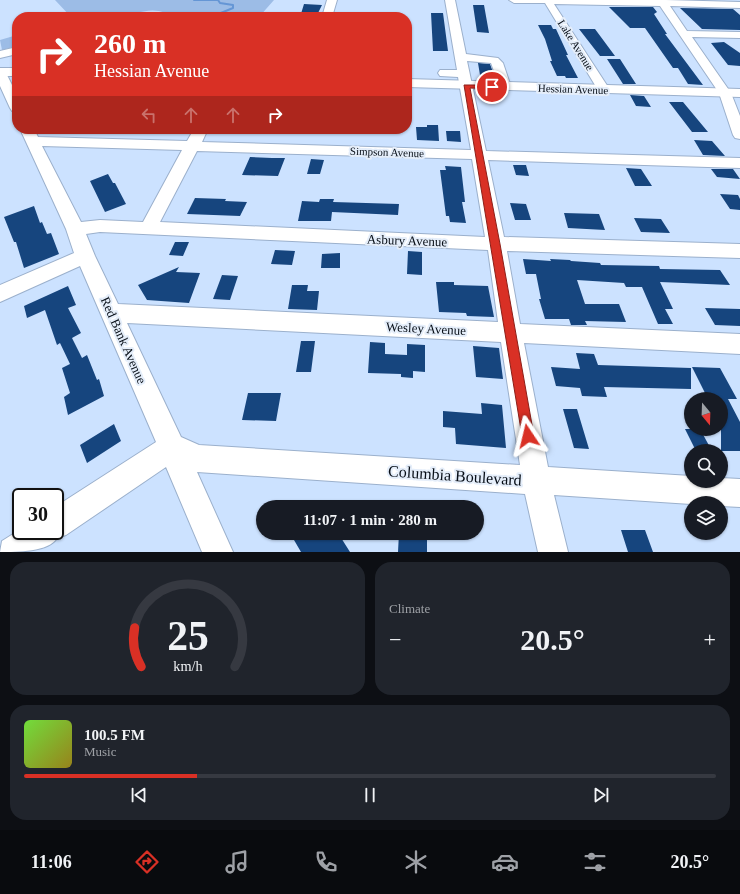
<!DOCTYPE html>
<meta charset="utf-8">
<style>
body{margin:0;font-family:"Times New Roman",serif;background:#20242c;color:#f1f3f6;height:100vh;display:flex;flex-direction:column;font-size:15px;white-space:nowrap}
*{box-sizing:border-box;margin:0}
p{font-size:13px;color:#9ea1a6}
.icon{flex:none;width:22px;height:22px;fill:none;stroke:currentColor;stroke-width:2;stroke-linecap:round;stroke-linejoin:round}
.map{position:relative;height:552px;overflow:hidden}
.details{display:flex;flex-direction:column;gap:10px;padding:10px;background:#0d0f14;flex:1}
.details>*{flex:none}
.banner{position:absolute;left:12px;top:12px;width:400px;height:122px;border-radius:16px;box-shadow:0 1px 3px #0004;background:#d93025;color:#fff;overflow:hidden}
.needle{width:26px;rotate:161deg}
.tools{position:absolute;left:684px;top:392px;display:grid;gap:8px}
.tools a{display:grid;place-items:center;width:44px;height:44px;border-radius:50%;background:#171b24;box-shadow:0 1px 3px #0004;font-size:20px}
.speed{position:absolute;left:12px;top:488px;display:flex;gap:8px;font-size:20px;font-weight:700;text-align:center}
.speed>*{display:grid;place-content:center;width:52px;height:52px;border-radius:50%;background:#171b24;box-shadow:0 1px 3px #0004;line-height:1}
.speed .limit{border:2px solid #111;border-radius:6px;background:#fff;color:#111}
.pin{position:absolute;display:grid;place-items:center;width:34px;height:34px;color:#fff;margin:-17px;border:2px solid #fff;border-radius:50%;box-shadow:0 1px 4px #0007}
.me{position:absolute;width:44px;margin:-22px;rotate:350deg;stroke-linejoin:round;filter:drop-shadow(0 0 3px #0008)}
.turn{display:flex;align-items:center;gap:14px;height:84px;padding:0 16px;font-size:18px}
.turn .icon{width:52px;height:52px;stroke-width:2.5}
.turn b{display:block;font-size:28px;line-height:34px}
.lanes{display:flex;align-items:center;height:38px;padding:0 16px;background:#0003;justify-content:center;gap:20px;direction:ltr}
.lanes .off{opacity:.35}
.big{font-size:30px;font-weight:700;line-height:1.1}
.details .tile{flex:1;display:flex;flex-direction:column;justify-content:center;gap:6px;min-width:0;padding:0 14px;border-radius:16px;background:#20242c}
.details .dial{align-items:center;gap:0}
.dial svg{height:104px;overflow:visible;fill:none;stroke:#363941;stroke-width:7;stroke-linecap:round;text-anchor:middle}
.dial text{fill:#f1f3f6;stroke:none}
.song{display:flex;align-items:center;gap:12px}
.cover{width:48px;height:48px;border-radius:6px;background:linear-gradient(135deg,hsl(100 70% 55%),hsl(50 70% 35%))}
.played{height:4px;border-radius:2px;background:linear-gradient(90deg,#d93025 25%,#363941 25%)}
.keys{display:flex;justify-content:space-around;direction:ltr}
.heat{display:flex;justify-content:space-between;align-items:center;font-size:22px;direction:ltr}
.details .tiles{flex:1;display:grid;gap:10px;grid-template-columns:1fr 1fr}
.tile:last-child{grid-column:span 2}
.trip{position:absolute;left:256px;top:500px;width:228px;height:40px;border-radius:20px;background:#171b24;box-shadow:0 1px 3px #0004;font-weight:700;line-height:40px;text-align:center}
.tabs{display:flex;height:64px;justify-content:space-around;align-items:center;background:#090b0e;color:#9ea1a6}
.tabs .icon{width:28px;height:28px}
.tabs .active{color:#d93025}
.tabs b{font-size:18px;color:#f1f3f6}
.map>svg:first-child{display:block}
.green{fill:#9cbce6}
.lines{fill:none;stroke-linecap:round;stroke-linejoin:round}
.stream{stroke:#6596d5;stroke-width:2}
.building{fill:#16457e}
.minor-casing{stroke:#9bb0cc;stroke-width:2}
.major-casing{stroke:#9bb0cc;stroke-width:2}
.minor{fill:#fff;fill-rule:evenodd}
.major{fill:#fff;fill-rule:evenodd}
.route{fill:#d93025;stroke:#8d1f18}
.labels{text-anchor:middle;stroke-width:4;stroke-linejoin:round;paint-order:stroke}
.far-street-label{font-size:11px;fill:#060d16;stroke:#e5eefa}
.street-label{font-size:13px;fill:#060d16;stroke:#e5eefa}
.near-street-label{font-size:16px;fill:#060d16;stroke:#e5eefa}
</style>
<div class="map">
<svg width="740" height="552" viewBox="0 0 740 552">
<rect width="100%" height="100%" fill="#cce2ff"/>
<path class="green" d="M55 0H274L259 17H163L165 13C149 6 133 16 116 17 101 18 86 17 71 17Z
M17 35V46L2 50 0 40Z"/>
<g class="lines">
<path class="stream" d="M194 0H218L220 3 233 5V8L211 17"/>
</g>
<path class="building" d="M304 4 322 5 316 17H300Z
M473 5H484L489 33 477 32Z
M609 7H653L657 12 654 14 667 34H665L703 85 688 84 678 68H673L645 28H630Z
M680 8 733 9 740 15V30L702 29Z
M431 13H443L448 51H433Z
M538 25H551L553 29H556L568 55H566L578 78H566L565 76H557L550 61H552L545 39Z
M579 29H595L615 56H600Z
M724 42 740 53V66L728 65 711 43Z
M607 59H620L636 84H623Z
M478 63 490 64 494 75H480Z
M630 95 644 96 651 107 636 106Z
M669 102H683L708 132H692Z
M427 125H438L439 141 417 140 416 127H427Z
M446 131H460L461 142 447 141Z
M694 140 712 141 725 156 703 155Z
M250 157 272 158H285L278 176 242 175Z
M311 159 324 160 320 174H307Z
M513 165H526L529 176 516 175Z
M445 166 461 167 465 202H462L466 223 450 222 449 216H446L440 170H446Z
M626 168 641 169 652 186H635Z
M711 169H733L740 179 717 177Z
M108 174 113 183H115L126 204 105 212 90 181Z
M720 194 738 195 740 199V210L730 209Z
M195 198 226 199 225 201 247 202 240 216 187 214Z
M320 199H334L333 202 399 204 398 215 332 212 331 221H298L302 201 319 202Z
M510 203 526 204 531 220H515Z
M34 206 40 223 42 222 47 234 51 233 59 254 24 268 16 242H14L4 217Z
M564 213 599 214 605 230 568 228Z
M634 218 661 219 670 233 641 232Z
M175 242H189L183 256 169 255Z
M275 250 295 251 292 265 271 264Z
M408 251 422 252V275L407 274Z
M340 253V268H321L322 254Z
M523 259 551 261 550 259 570 260 571 261 600 263 601 265 659 266 660 269 720 270 730 285 660 282 673 309H665L673 324H658L642 287H626L624 283 577 280 585 304H619L626 322 585 321 587 325H571L569 319H545L539 299H541L536 274H526Z
M179 267 176 272 200 273 189 303 147 300 138 285Z
M222 275 238 276 230 300 213 299Z
M436 282H454V285L488 286 494 317 467 316 466 313 439 312Z
M292 285H308L307 291H319L317 310 288 309Z
M68 286 76 305 68 308 81 333 72 338 82 358 87 355 97 380 99 379 104 396 68 415 64 397 70 393 62 368 70 364 60 343 57 345 45 310 27 318 24 306Z
M705 308 740 309V326L715 325Z
M301 341H315L311 372H296Z
M370 342 385 343V354L407 355V344L425 345V372L413 371V378L401 377V374L368 373Z
M473 346 499 348 503 379 476 377Z
M576 353 594 354 598 365 691 368V389L604 387 607 397 582 396 580 388 556 386 551 367 580 369Z
M692 367 720 368 737 399H728L740 422V451H721V399H708Z
M248 393H281L276 421 242 420Z
M481 403 502 405 506 448 456 444 455 428 443 427V411L482 414Z
M563 409H577L589 449 574 448Z
M114 424 121 441 87 463 80 445Z
M685 429H700L712 451H696Z
M621 530H645L653 552H628Z
M303 533H338L350 552H301L294 540Z
M399 533H427V552H398Z"/>
<g class="lines">
<g class="minor-casing">
<path id="minor" d="M327 0H337L332 17H322Z
M445 0H455L466 54 498 58 503 63 511 87 509 90H501L491 63 467 61 486 151 740 158V168L488 160 504 237 740 244V258L507 251 520 324 740 334V354L524 343 548 467 691 476V481H721V478L740 479V507L721 506V503L691 504 554 495 568 552H538L525 494 197 472 233 552H202L166 467 66 535 57 538C49 552 17 552 0 552L2 541 21 529V531H55V507L156 442 80 266 0 302V285L74 253 66 229 21 131 22 129H34L38 137 187 141 194 129H208L202 142 471 150 458 77 440 76 438 73 440 70H457ZM42 146 182 150 143 222 100 220 81 222ZM197 151 472 159 485 237 160 222ZM100 232 488 250 498 322 118 304 95 256 86 234ZM127 323 501 342 520 465 199 445 181 437Z
M509 0H666L740 2V8L670 6 687 31 740 32V38L692 37 731 93 740 116V139L735 138 733 135 719 93 660 6 554 4 610 90 608 93H600L598 90 545 3H514Z
M17 47V54L0 58V51Z
M0 69 4 70 6 73 17 95V112L12 111 10 108 0 86Z"/>
</g>
<g class="major-casing">
<path id="major" d="M0 68H17V76H0Z
M407 79 740 89V97L407 87Z"/>
</g>
<use href="#minor" class="minor"/>
<use href="#major" class="major"/>
</g>
<path class="route" d="M464 85H492L495 87 492 89 470 88 500 244 534 436 532 440 528 442 524 440 522 436Z"/>
<g class="labels">
<g class="far-street-label">
<text transform="translate(576 45) rotate(58)" y="4">Lake Avenue</text>
<text transform="translate(573 89) rotate(2)" y="4">Hessian Avenue</text>
<text transform="translate(387 152) rotate(2)" y="4">Simpson Avenue</text>
</g>
<g class="street-label">
<text transform="translate(407 240) rotate(2)" y="5">Asbury Avenue</text>
<text transform="translate(426 328) rotate(3)" y="5">Wesley Avenue</text>
<text transform="translate(124 340) rotate(66)" y="5">Red Bank Avenue</text>
</g>
<g class="near-street-label">
<text transform="translate(455 475) rotate(4)" y="6">Columbia Boulevard</text>
</g>
</g>
</svg>
<div class="tools">
<a><svg class="needle" viewBox="-14 -14 28 28"><path d="M0-13l5 13h-10z" fill="#e53935"/><path d="M0 13l5-13h-10z" fill="#9ea1a6"/></svg></a>
<a><svg class="icon" aria-label="search" viewBox="0 0 24 24"><circle cx="10" cy="10" r="6"/><path d="M15 15l6 6"/></svg></a>
<a><svg class="icon" aria-label="layers" viewBox="0 0 24 24"><path d="M12 4l9 5-9 5-9-5zM3 14l9 5 9-5"/></svg></a>
</div>
<div class="speed"><div class="limit">30</div></div>
<div class="pin" style="left:492px;top:87px;background:#d93025"><svg class="icon" aria-label="arrive" viewBox="0 0 24 24"><path d="M6 21V4h12l-3 4 3 4H6"/></svg></div>
<svg class="me" style="left:528px;top:436px" viewBox="-20 -20 40 40"><path d="M0-17L14 15 0 8-14 15z" fill="#d93025" stroke="#fff" stroke-width="4"/></svg>
<div class="trip">11:07 · 1 min · 280 m</div>
<div class="banner">
<div class="turn"><svg class="icon" aria-label="right" viewBox="0 0 24 24"><path d="M7 20v-9h11M14 6l5 5-5 5"/></svg><div><b>260 m</b>Hessian Avenue</div></div>
<div class="lanes"><svg class="icon off" aria-label="left" viewBox="0 0 24 24"><path d="M17 20v-9H6M10 6l-5 5 5 5"/></svg><svg class="icon off" aria-label="ahead" viewBox="0 0 24 24"><path d="M12 20V5M6 11l6-6 6 6"/></svg><svg class="icon off" aria-label="ahead" viewBox="0 0 24 24"><path d="M12 20V5M6 11l6-6 6 6"/></svg><svg class="icon" aria-label="right" viewBox="0 0 24 24"><path d="M7 20v-9h11M14 6l5 5-5 5"/></svg></div>
</div>
</div>
<section class="details">
<div class="tiles">
<div class="tile dial"><svg viewBox="0 0 100 80">
<path d="M14 69A42 42 0 1 1 86 69"/>
<path d="M14 69A42 42 0 0 1 9 39" stroke="#d93025"/>
<text x="50" y="56" font-size="32" font-weight="700">25</text>
<text x="50" y="72" font-size="11">km/h</text>
</svg></div>
<div class="tile"><p>Climate</p>
<div class="heat"><a>−</a><b class="big">20.5°</b><a>+</a></div>
</div>
<div class="tile">
<div class="song"><i class="cover"></i><div><b>100.5 FM</b><p>Music</p></div></div>
<div class="played"></div>
<div class="keys"><svg class="icon" aria-label="previous" viewBox="0 0 24 24"><path d="M18 5L8 12l10 7zM5 5v14"/></svg><svg class="icon" aria-label="pause" viewBox="0 0 24 24"><path d="M8 5v14M16 5v14"/></svg><svg class="icon" aria-label="next" viewBox="0 0 24 24"><path d="M6 5l10 7-10 7zM19 5v14"/></svg></div>
</div>
</div>
</section>
<nav class="tabs">
<b>11:06</b>
<svg class="icon active" aria-label="directions" viewBox="0 0 24 24"><path d="M12 3l9 9-9 9-9-9zM9 14v-3h6M13 9l2 2-2 2"/></svg>
<svg class="icon" aria-label="music" viewBox="0 0 24 24"><path d="M9 18V5l10-2v13"/><circle cx="6" cy="18" r="3"/><circle cx="16" cy="16" r="3"/></svg>
<svg class="icon" aria-label="phone" viewBox="0 0 24 24"><path d="M5 4h4l2 5-3 2q2 4 5 5l2-3 5 2v4C11 20 4 13 5 4z"/></svg>
<svg class="icon" aria-label="climate" viewBox="0 0 24 24"><path d="M12 3v18M4 7l16 10M4 17L20 7"/></svg>
<svg class="icon" aria-label="car" viewBox="0 0 24 24"><path d="M5 17H2v-5l4-1 3-4h7l3 4 3 1v5h-3M9 17h6M6 11h13"/><circle cx="7" cy="17" r="2"/><circle cx="17" cy="17" r="2"/></svg>
<svg class="icon" aria-label="filters" viewBox="0 0 24 24"><path d="M4 7h16M4 17h16"/><circle cx="9" cy="7" r="2"/><circle cx="15" cy="17" r="2"/></svg>
<b>20.5°</b>
</nav>
